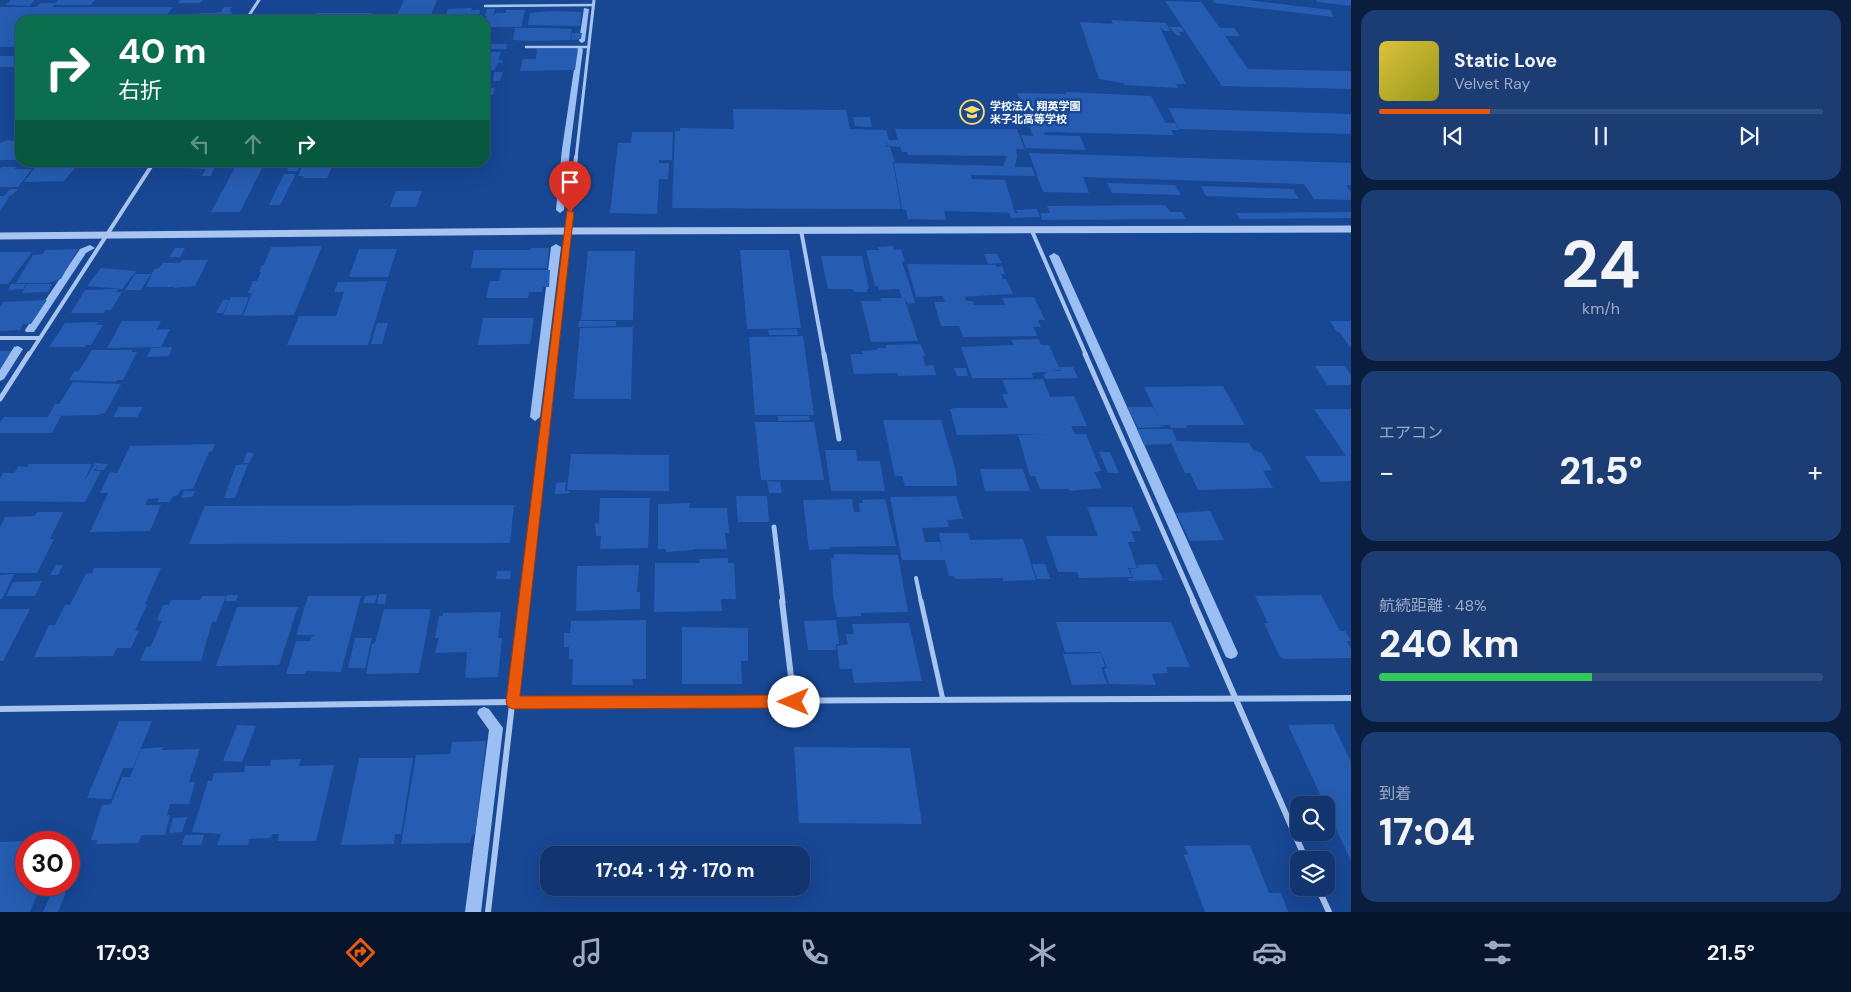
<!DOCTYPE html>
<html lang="ja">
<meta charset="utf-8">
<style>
body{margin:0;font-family:"DM Sans","Noto Sans JP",sans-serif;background:#1b3d74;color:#f1f3f6;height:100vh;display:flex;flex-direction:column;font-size:19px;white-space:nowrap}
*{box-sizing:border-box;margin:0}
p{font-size:16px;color:#9cabc3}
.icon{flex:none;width:28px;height:28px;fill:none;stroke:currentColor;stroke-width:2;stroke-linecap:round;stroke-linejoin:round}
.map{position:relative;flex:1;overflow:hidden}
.side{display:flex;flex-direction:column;gap:10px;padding:10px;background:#0a1d3d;width:500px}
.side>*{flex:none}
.hud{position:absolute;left:15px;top:15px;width:475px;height:152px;border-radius:15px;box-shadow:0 5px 20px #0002,0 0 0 1px #315082;background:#0b6e4f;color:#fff;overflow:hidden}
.fabs{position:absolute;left:1290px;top:796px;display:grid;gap:10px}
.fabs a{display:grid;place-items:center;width:45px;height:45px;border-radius:10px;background:#12356f;box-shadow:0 5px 20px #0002,0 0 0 1px #315082;font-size:25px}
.speed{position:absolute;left:15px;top:831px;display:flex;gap:10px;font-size:25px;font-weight:700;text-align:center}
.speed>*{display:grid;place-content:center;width:65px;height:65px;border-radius:50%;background:#12356f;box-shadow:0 5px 20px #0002,0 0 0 1px #315082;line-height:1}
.speed .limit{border:8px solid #d22;background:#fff;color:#111}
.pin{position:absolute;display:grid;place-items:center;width:42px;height:42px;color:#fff;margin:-51px -21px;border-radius:50% 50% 50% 0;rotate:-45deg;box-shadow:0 0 5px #0007}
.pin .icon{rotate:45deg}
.me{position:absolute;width:55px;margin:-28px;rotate:270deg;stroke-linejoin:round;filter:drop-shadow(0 0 4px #0008)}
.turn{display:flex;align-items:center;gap:18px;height:105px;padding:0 20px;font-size:22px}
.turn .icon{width:65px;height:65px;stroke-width:2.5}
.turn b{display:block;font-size:35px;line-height:42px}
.lanes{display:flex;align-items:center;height:48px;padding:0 20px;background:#0003;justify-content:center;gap:25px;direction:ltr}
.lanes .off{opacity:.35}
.big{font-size:38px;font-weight:800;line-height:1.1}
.side .card{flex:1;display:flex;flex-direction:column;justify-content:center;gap:8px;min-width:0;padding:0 18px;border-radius:15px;background:#1b3d74}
.side .dial{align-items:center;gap:0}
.dial b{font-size:65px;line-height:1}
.song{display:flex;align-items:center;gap:15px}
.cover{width:60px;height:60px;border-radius:8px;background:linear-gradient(135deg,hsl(50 70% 55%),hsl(60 70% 35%))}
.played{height:5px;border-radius:2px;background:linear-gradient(90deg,#ea580c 25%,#315082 25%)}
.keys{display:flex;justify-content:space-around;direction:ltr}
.heat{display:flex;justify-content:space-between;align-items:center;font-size:28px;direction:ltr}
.charge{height:8px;border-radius:4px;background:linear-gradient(90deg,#34c759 48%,#315082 0)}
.trip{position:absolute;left:540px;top:846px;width:270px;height:50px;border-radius:15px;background:#12356f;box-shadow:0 5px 20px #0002,0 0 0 1px #315082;font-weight:800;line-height:50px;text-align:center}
.tab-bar{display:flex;height:80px;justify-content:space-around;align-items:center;background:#07152c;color:#9cabc3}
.tab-bar .icon{width:35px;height:35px}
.tab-bar .active{color:#ea580c}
.tab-bar b{font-size:22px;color:#f1f3f6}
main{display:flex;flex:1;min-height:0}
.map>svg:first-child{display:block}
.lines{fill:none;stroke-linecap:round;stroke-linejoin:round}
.stream{fill:#9bbff3;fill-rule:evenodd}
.building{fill:#265db2}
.service-far2{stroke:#a8c5f0;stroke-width:2.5}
.service-far1{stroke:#a8c5f0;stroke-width:4}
.service{stroke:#a8c5f0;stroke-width:5}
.minor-far3{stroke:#a8c5f0;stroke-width:3}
.minor-far2{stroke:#a8c5f0;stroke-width:4}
.minor-far1{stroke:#a8c5f0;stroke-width:5}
.minor{stroke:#a8c5f0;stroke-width:6}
.tertiary{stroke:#a8c5f0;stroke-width:7}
.route{fill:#ea580c;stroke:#983908}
.labels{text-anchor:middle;stroke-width:5;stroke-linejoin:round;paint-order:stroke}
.far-poi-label{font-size:11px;font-weight:bold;fill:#fff;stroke:#184794;text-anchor:start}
</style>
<main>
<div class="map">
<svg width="1351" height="912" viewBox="0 0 1351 912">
<rect width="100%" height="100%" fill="#184794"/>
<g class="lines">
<path class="stream" d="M584 8 589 9 585 41 582 43 579 41Z
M580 47 583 49 570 149 564 210 560 213 556 210 562 149 577 49Z
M556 244 561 247 540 417 535 421 530 417 551 247Z
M90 245 95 248 86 253 34 332H26L25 330 80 249Z
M1054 253 1059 256 1238 653 1236 657 1231 659 1226 657 1224 653 1049 256Z
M18 346 23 349 4 379 0 381V369L14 347Z
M484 707 489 709 503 728 481 912H465L489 730 477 713 479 709Z"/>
</g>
<path class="building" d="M11 0H35L29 6 5 5Z
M58 0H95L90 5H54L52 7H173L165 17H92V15L88 20H20V47H0V7H36L41 3H55Z
M180 0H203L200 3H178Z
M404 0H437L429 20H395Z
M1213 0H1248L1331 10 1333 17 1214 3Z
M1316 0H1351V6L1317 2Z
M1165 1 1201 2 1220 28H1234L1240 36H1225L1248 69 1351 71V89L1222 86Z
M224 7H232L229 12H233L227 20H177L181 14 210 13 221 12Z
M472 8 470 15 472 10H480L479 15H482L481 20H444L448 9Z
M487 9H495L493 16 496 13H506V10H525L521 27H485V20H482L483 18 488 17 485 16Z
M552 11 581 12 580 26 528 25 530 13Z
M316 13H372L368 20H311Z
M1111 20 1166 23 1170 31H1165L1160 27 1186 84H1176L1178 88 1124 85 1121 76 1123 83 1099 79 1080 22 1113 24Z
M1169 27H1181L1184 32H1179L1181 36 1176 35Z
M515 28H548L572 29 570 40 531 41 513 40Z
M572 33H582L581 39 571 40Z
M490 44H507L506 49H489Z
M537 49H578L575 70 520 71 523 59H536Z
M485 52H501L498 60H503L502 63H498L494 70H485Z
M0 56H20V67H0Z
M494 72H503L500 81H493Z
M485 74H491L488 88H495L493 95H485Z
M1066 92 1151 96 1166 123H1175L1179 130H1171L1174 135 1044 132 1045 135 1080 136 1086 150 1026 148 1021 135 1033 136 1017 93 1066 94Z
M1168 108 1351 114V134L1179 129Z
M733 109 846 110 850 129 886 130 889 140H898L895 129H1017L1025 149H1016L1017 156 1015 167H1032L1035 176 971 175 972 179 1005 180 1015 213 944 211 946 220 908 219 906 210 902 209 894 163 1003 166 1007 156 908 155 907 152H902L900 147 888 146 885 140 887 146 883 147H890L895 162H893L901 209 672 208 675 131H680V128L734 129Z
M853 117H870L872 127 855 126Z
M632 132H673L672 160H659V163H669L668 179H659L657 214 610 213 618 143H631Z
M7 140 18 141 16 143H20V160H0V143Z
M1029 153 1351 163V185H1346L1351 192V200L1314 199 1304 184 1083 177 1089 193 1043 192Z
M45 162H80L64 181 24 182 35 168H41Z
M185 162H216L211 176H202L206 169 181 168Z
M238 162H265L240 212H211Z
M290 162H301L298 171H287Z
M304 162H334L327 178H303L304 176H298Z
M2 167H16L14 169H32L18 187H0V169Z
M284 174H296L280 205H269Z
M1107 183 1175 185 1181 195 1112 193Z
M1201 186 1293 189 1299 199 1206 196Z
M10 189H18L12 195 7 197H9L0 211V196H4Z
M396 191H422L416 207H390Z
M1165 205 1170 212H1182L1186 219 1042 220 1040 213H1050L1047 206Z
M1037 209 1040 217 1011 218 1009 213H1018L1016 210Z
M1351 212V218L1240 219 1236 213Z
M322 246 294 315 243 316 252 293H248L253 281H257L261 272H259L262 265H264L271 247Z
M893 246 894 250 901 249 905 262H902L911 289H903H911L915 303 908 304 904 297 918 341 871 342 861 301H881L880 298H902L899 289 879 290 878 286H875L866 250H879L878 247Z
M175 248H185L180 257H169Z
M531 248H549L547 268H471L474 250H531Z
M78 249 61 279 48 283H16L33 255 43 254 45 250Z
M359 249H397L388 277H349Z
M740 250H789L801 328 747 329Z
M588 251H635L633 320H581Z
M0 252H32L8 284H0Z
M984 254H997L1002 263 988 264Z
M821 256H862L869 289H867V292H854L852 289H828Z
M182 260H208L195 286 173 288 174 287H146L154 269 159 268 163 263H180Z
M907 264 996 265 997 267 1002 266 1005 274H1001L1003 279H1006L1013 294 959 297H965L966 301H973L974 305H1005L1002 298 1034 297 1045 320H1038L1041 327H1033L1038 336 963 337 959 326H941L934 302H945L943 296 916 297Z
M101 268 136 271 122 289 87 286Z
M501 270H550L549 287H543L542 292H529L528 298H486L490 281H499Z
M135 274H151L141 290H125Z
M387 281 368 345H287L299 316H336L344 292H334L338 282Z
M11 284H26L23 289 8 290Z
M27 284H52L48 292 22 293Z
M118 289 116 292H122L111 310H105L104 313H71L85 290Z
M231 297H249L242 315H223Z
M47 300 31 324H23L20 330 0 331V306L3 302Z
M223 300H229L223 313H216Z
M483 318H534L530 344 478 345Z
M122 321H161L156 330 170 329 161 347 107 348Z
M579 321H616V326L578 327Z
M1330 321H1351V348L1339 332H1337Z
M98 322 96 325H103L91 345H85V347H49L65 323Z
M377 323H388L382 344H371Z
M633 327 631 399H574L580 328Z
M797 329 798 335H769L768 330Z
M803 336 814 415H755L749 337Z
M1039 339 1041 345H1049L1060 370 1032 373 1033 378H972L961 347 1014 345 1011 340Z
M920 344 926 356H923L925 366 933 365 936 375 898 376 897 373 854 374 850 354H863L862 351 877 350V348H886V345Z
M172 347 169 356 147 357 151 348Z
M92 350H132V352H137L123 380H117L116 382 69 380 74 371H79Z
M0 351H11L0 370Z
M1315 366H1345L1351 375V385H1327Z
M1059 367H1073L1078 378 1045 379 1043 374H1046L1045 371H1061Z
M954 368H966L968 376H957Z
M1043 379 1050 397 1074 396 1087 426H1071L1075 434H1086L1101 471 1094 472 1102 488 1070 491 1068 489H1040L1035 476H1030L1018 435 1049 434 957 435 950 409 955 408H1008L1002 394H1008L1002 380Z
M73 382 121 384 105 413 97 415 52 416H61L52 433H0V422L4 417H48L55 404H59Z
M1223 386 1245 425H1186L1187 428H1171L1170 425H1159L1166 427 1138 428 1127 407H1153L1160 421 1144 387Z
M119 407H143L137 417H113Z
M1314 409H1351V481L1321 482 1305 456H1346Z
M778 416H809L810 420 778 421Z
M883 420H941L956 472 957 486H905L902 476H895Z
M755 422H814L824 480H761Z
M1137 429H1172L1177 441 1249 443 1253 450 1262 453 1272 470 1263 471 1273 488 1198 490 1190 473H1185L1170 441V444L1144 445Z
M215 444 212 451 209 452 193 489 180 490 178 495 172 497 170 502H157L159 498 148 499 145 505H161L150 531 90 532 108 493H100L110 472 117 473 130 446Z
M825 450H856L857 461H880L885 491H831Z
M247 452 254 453 249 463H243Z
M1099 452H1110L1119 473H1108Z
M571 454 669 455V491L567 490Z
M95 463 108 464 104 470H96L98 465 94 471H101L85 502 0 501V479L3 473H14L19 466 27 467 29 464H92L83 483Z
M248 464 235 498H224L236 465Z
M980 469H1023L1030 491H985Z
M767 481 780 482 782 493H769Z
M566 482 565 491H570V493L555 494 556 483Z
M184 491H195L192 497 181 498Z
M736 496H767L769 522H738Z
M956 496 963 519 947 520 949 527 922 528 925 542H940L942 550 939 533H968L970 540 1023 539 1036 580 1003 581V578L955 579 954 576H949L945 560H902L890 497Z
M600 498H650L648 548 600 549 601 536H596L595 523H599Z
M852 499 854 512H860L859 503H863L862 500 885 499 896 546 829 547 830 549 809 550 803 500Z
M690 503 689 508H727L729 533H725L727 549H693V550L666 552V549H658V504Z
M514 505 510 543 189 544 205 506Z
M1087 507H1132L1141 531H1131L1135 542H1128L1137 568H1128L1132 577 1079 578 1077 572H1058L1046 536H1098Z
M1210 511 1224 540 1190 541 1176 513Z
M37 512H63L50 539H54L37 573H0V527L5 517 35 516Z
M834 554 898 555 908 612 861 613V616L837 617 833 595 831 559 834 558Z
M728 558V563H734L736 599H721L722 611 654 612 655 563H700L699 559Z
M1032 564H1045L1050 579H1037Z
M1156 564 1163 580 1129 581 1128 578H1133L1130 569 1139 568 1137 565Z
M56 565H63L58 575H50Z
M639 565 637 592H640V609L576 611 577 566Z
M94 568H161L145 604 147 605 135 630 139 631 131 648H117L113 656 34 657 49 625H55L65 605H70L86 574 92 573Z
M497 571H511L510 579H496Z
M14 574 2 599H0V575Z
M42 581 35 596H6L13 582Z
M379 594H387L385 604H377Z
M227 595H238L236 601H225Z
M377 595 375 603H363L365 596Z
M1321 595 1340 631H1345L1351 641H1347L1351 649V658L1285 659 1280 657 1264 623H1268L1255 596Z
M202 596H226L216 622H212L201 661H140L146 647 151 646 162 621 157 620 163 605H169L171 600H200Z
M308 596H361L341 672 306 671 305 674H286L296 641H310L311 637 315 635H296Z
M237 607H298L279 665 216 666Z
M0 609H30L3 661H0Z
M384 609H431L419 673 366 674 372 644 375 643Z
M501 612 498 638H502L498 677 465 678 467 652 435 653 439 638H435L439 616H443V613Z
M646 620V679H632L633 685H572L573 659H569V647H564V633H570L571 621Z
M836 620 839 644H836V650H808L804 621Z
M1056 622H1171L1190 667H1166L1168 673 1152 674 1156 685 1109 684 1104 669 1107 668 1101 652H1065Z
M909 623 922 681 854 683 852 669H840L837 646 848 644 846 634H854L852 624Z
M682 627 748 628V661H741L742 684H682Z
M355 638H372L365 668H348Z
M1101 653 1105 667H1101L1107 684 1072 685 1063 654Z
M119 721H152L133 768H123L111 799 87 798Z
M1333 724 1351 762V861L1288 725Z
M237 725 256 726 242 762 223 761Z
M486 741 475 834 472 835 470 843 401 844 416 755 450 754 452 742Z
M163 747 162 750 200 749 189 782H195L189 804H170L167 815H170L165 835H142L138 843 96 844 97 840H91L102 805 111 804 122 777H130L141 749Z
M794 747 910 748 922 824 799 823Z
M359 758H413L401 834H395L394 844 341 845Z
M301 759 299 766 334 765 316 841H278L279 834H272L271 838 249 839 248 845H217L221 834 192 832 208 781H212L214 773 244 772 245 766H270L271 760Z
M187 817 182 832 169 833 173 818Z
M185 835H204L201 845H182Z
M26 841V885H41L30 912H0V842Z
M1250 845 1269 893H1281L1288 912H1205L1184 855 1188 854 1184 846Z
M52 892H66L58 912H43Z"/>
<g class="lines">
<path class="service-far2" d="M485 6 593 5
M526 47H589"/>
<path class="service-far1" d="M916 578 921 602"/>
<path class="service" d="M921 601 943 700"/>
<path class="minor-far3" d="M246 20 259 0
M576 158 594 0"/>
<path class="minor-far2" d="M801 230 824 355
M1032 231 1086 355
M0 338H40
M29 355 154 162
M553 355 576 157"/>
<path class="minor-far1" d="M824 354 839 439
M1085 354 1194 602
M0 399 29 354
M774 527 783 602
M524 602 553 354"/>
<path class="minor" d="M782 601 794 702
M1193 601 1306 860
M0 709 513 702 1351 698
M1318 888 1329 912
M488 912 524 601"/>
<path class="tertiary" d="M0 236 568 231 1351 229"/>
</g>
<path class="route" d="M567 210 574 212 520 696 794 695 799 697 801 702 799 706 794 708 513 709 508 707 506 702Z"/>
<defs>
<g id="school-ring" transform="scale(1.25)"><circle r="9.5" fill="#184794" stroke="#ffdc68" stroke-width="1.5"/><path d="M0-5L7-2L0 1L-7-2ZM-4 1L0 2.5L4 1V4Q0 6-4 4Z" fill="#ffdc68"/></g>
</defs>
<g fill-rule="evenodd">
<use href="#school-ring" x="972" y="112"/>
</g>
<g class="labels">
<g class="far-poi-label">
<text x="990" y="110">学校法人 翔英学園<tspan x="990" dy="13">米子北高等学校</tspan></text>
</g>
</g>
</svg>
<div class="fabs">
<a><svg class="icon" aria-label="search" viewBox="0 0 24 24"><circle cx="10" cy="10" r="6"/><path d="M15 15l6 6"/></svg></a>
<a><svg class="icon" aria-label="layers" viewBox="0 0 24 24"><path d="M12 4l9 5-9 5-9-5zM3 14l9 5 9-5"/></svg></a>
</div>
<div class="speed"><div class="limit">30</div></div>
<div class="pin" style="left:570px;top:212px;background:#d93025"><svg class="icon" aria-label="arrive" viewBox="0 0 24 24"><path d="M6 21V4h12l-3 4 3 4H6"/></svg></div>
<svg class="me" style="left:794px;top:702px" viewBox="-20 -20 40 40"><circle r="19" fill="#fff"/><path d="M0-13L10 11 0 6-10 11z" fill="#ea580c"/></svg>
<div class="trip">17:04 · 1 分 · 170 m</div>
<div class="hud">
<div class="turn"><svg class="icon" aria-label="right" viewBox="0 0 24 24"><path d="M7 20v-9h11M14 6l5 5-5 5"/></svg><div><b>40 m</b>右折</div></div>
<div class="lanes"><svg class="icon off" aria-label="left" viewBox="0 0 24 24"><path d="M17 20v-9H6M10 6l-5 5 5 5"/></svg><svg class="icon off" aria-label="ahead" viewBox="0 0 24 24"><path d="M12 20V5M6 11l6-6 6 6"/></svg><svg class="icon" aria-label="right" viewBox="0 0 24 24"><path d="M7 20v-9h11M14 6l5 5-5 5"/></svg></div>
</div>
</div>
<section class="side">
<div class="card">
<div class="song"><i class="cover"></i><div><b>Static Love</b><p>Velvet Ray</p></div></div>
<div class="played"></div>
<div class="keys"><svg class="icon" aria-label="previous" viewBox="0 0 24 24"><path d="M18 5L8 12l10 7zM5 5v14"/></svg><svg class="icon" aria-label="pause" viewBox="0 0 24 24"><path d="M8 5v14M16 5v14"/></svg><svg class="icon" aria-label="next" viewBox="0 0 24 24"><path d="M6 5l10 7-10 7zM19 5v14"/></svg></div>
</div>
<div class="card dial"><b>24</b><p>km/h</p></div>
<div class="card"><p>エアコン</p>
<div class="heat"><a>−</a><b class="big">21.5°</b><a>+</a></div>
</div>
<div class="card"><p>航続距離 · 48%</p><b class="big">240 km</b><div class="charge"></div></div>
<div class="card"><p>到着</p><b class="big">17:04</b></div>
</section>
</main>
<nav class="tab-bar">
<b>17:03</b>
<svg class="icon active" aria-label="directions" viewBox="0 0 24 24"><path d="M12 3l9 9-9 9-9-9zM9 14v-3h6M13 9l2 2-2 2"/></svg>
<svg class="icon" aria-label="music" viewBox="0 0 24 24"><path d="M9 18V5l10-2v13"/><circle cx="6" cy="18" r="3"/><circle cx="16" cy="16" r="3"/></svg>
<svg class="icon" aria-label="phone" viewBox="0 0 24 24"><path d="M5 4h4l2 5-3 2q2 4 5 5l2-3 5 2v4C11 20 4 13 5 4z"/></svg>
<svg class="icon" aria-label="climate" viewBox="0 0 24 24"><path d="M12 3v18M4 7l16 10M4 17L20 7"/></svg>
<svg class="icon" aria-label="car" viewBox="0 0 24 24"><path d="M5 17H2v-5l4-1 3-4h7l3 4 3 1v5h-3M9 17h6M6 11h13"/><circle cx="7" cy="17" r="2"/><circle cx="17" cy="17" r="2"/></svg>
<svg class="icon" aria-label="filters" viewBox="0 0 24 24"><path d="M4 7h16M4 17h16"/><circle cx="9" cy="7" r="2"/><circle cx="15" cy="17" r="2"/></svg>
<b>21.5°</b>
</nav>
